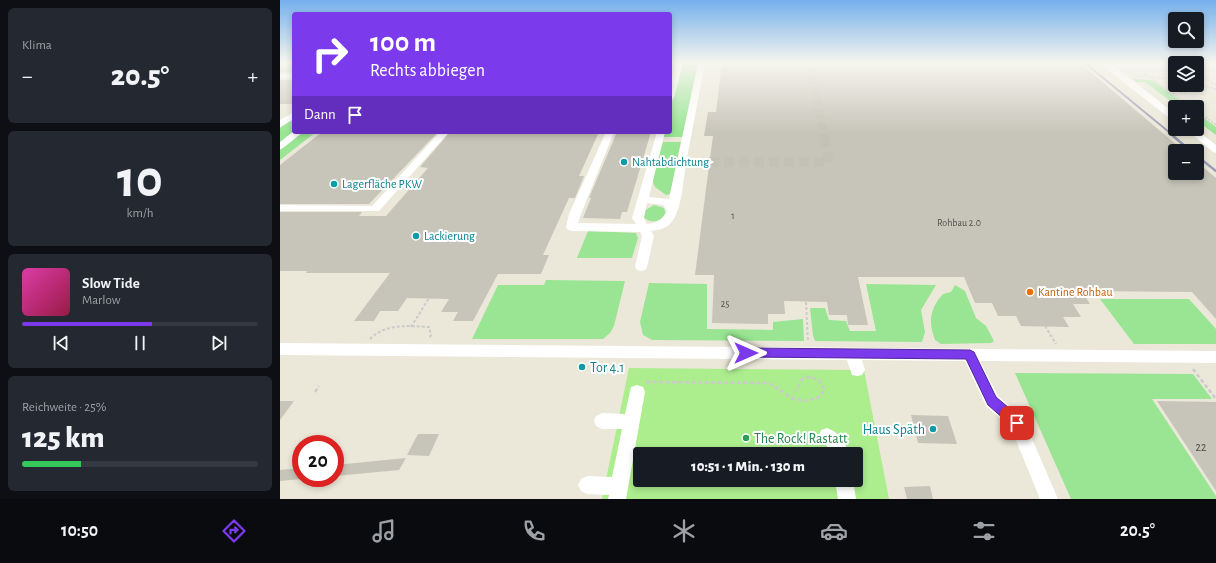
<!DOCTYPE html>
<html lang="de">
<meta charset="utf-8">
<style>
body{margin:0;font-family:"Alegreya Sans",sans-serif;background:#242831;color:#f1f3f6;height:100vh;display:flex;flex-direction:column;font-size:15px;white-space:nowrap}
*{box-sizing:border-box;margin:0}
p{font-size:13px;color:#9ea1a6}
.icon{flex:none;width:22px;height:22px;fill:none;stroke:currentColor;stroke-width:2;stroke-linecap:round;stroke-linejoin:round}
.map{position:relative;flex:1;overflow:hidden}
.sheet{display:flex;flex-direction:column;gap:8px;padding:8px;background:#0d0f14;width:280px}
.sheet>*{flex:none}
.banner{position:absolute;left:12px;top:12px;width:380px;height:122px;border-radius:4px;box-shadow:0 2px 6px #0003;background:#7c3aed;color:#fff;overflow:hidden}
.buttons{position:absolute;left:888px;top:12px;display:grid;gap:8px}
.buttons a{display:grid;place-items:center;width:36px;height:36px;border-radius:4px;background:#171b24;box-shadow:0 2px 6px #0003;font-size:20px}
.speed{position:absolute;left:12px;top:435px;display:flex;gap:8px;font-size:20px;font-weight:700;text-align:center}
.speed>*{display:grid;place-content:center;width:52px;height:52px;border-radius:50%;background:#171b24;box-shadow:0 2px 6px #0003;line-height:1}
.speed .limit{border:6px solid #d22;background:#fff;color:#111}
.pin{position:absolute;display:grid;place-items:center;width:34px;height:34px;color:#fff;margin:-17px;border-radius:8px;box-shadow:0 2px 6px #0006}
.me{position:absolute;width:44px;margin:-22px;rotate:90deg;stroke-linejoin:round;filter:drop-shadow(0 0 3px #0008)}
.turn{display:flex;align-items:center;gap:14px;height:84px;padding:0 12px;font-size:18px}
.turn .icon{width:52px;height:52px;stroke-width:2.5}
.turn b{display:block;font-size:28px;line-height:34px}
.then{display:flex;align-items:center;height:38px;padding:0 12px;background:#0003;gap:8px;font-size:15px}
.big{font-size:30px;font-weight:800;line-height:1.1}
.sheet .tile{flex:1;display:flex;flex-direction:column;justify-content:center;gap:6px;min-width:0;padding:0 14px;border-radius:6px;background:#242831}
.sheet .dial{align-items:center;gap:0}
.dial b{font-size:52px;line-height:1}
.song{display:flex;align-items:center;gap:12px}
.cover{width:48px;height:48px;border-radius:6px;background:linear-gradient(135deg,hsl(320 70% 55%),hsl(340 70% 35%))}
.played{height:4px;border-radius:2px;background:linear-gradient(90deg,#7c3aed 55%,#363941 55%)}
.keys{display:flex;justify-content:space-around;direction:ltr}
.heat{display:flex;justify-content:space-between;align-items:center;font-size:22px;direction:ltr}
.charge{height:6px;border-radius:3px;background:linear-gradient(90deg,#34c759 25%,#363941 0)}
.trip{position:absolute;left:353px;top:447px;width:230px;height:40px;border-radius:4px;background:#171b24;box-shadow:0 2px 6px #0003;font-weight:800;line-height:40px;text-align:center}
.menu{display:flex;height:64px;justify-content:space-around;align-items:center;background:#090b0e;color:#9ea1a6}
.menu .icon{width:28px;height:28px}
.menu .current{color:#7c3aed}
.menu b{font-size:18px;color:#f1f3f6}
main{display:flex;flex:1;min-height:0}
.map>svg:first-child{display:block}
.green{fill:#99e593}
.pitch{fill:#aced8e;fill-rule:evenodd}
.building{fill:#c7c4b9}
.lines{fill:none;stroke-linecap:round;stroke-linejoin:round}
.minor-tunnel-far1{stroke:#c4c2b6;stroke-width:8;stroke-dasharray:8 4;stroke-linecap:butt}
.minor-tunnel{stroke:#c4c2b6;stroke-width:10;stroke-dasharray:10 5;stroke-linecap:butt}
.path-far2{stroke:#cbcbcb;stroke-width:1.5;stroke-dasharray:2 1.5;stroke-linecap:butt}
.path-far1{stroke:#cbcbcb;stroke-width:2;stroke-dasharray:3 2;stroke-linecap:butt}
.path{stroke:#cbcbcb;stroke-width:2.5;stroke-dasharray:4 2.5;stroke-linecap:butt}
.minor{fill:#fff;fill-rule:evenodd}
.rail-far1{stroke:#9e9cb4;stroke-width:2}
.rail{stroke:#9e9cb4;stroke-width:2.5}
.route{fill:#7c3aed;stroke:#51269a}
.culture-dot{fill:#0f9aa8;stroke:#fff;stroke-width:1.5}
.food-dot{fill:#e8710a;stroke:#fff;stroke-width:1.5}
.leisure-dot{fill:#2e9e5b;stroke:#fff;stroke-width:1.5}
.labels{text-anchor:middle;stroke-width:4;stroke-linejoin:round;paint-order:stroke}
.number-label{font-size:10px;fill:#504f4c}
.culture-label{font-size:12px;fill:#0d838f;stroke:#fff;text-anchor:start}
.food-label{font-size:12px;fill:#c56008;stroke:#fff;text-anchor:start}
.near-number-label{font-size:12px;fill:#504f4c}
.near-culture-label{font-size:14px;fill:#0d838f;stroke:#fff;text-anchor:start}
.near-leisure-label{font-size:14px;fill:#27864d;stroke:#fff;text-anchor:start}
</style>
<main>
<section class="sheet">
<div class="tile"><p>Klima</p>
<div class="heat"><a>−</a><b class="big">20.5°</b><a>+</a></div>
</div>
<div class="tile dial"><b>10</b><p>km/h</p></div>
<div class="tile">
<div class="song"><i class="cover"></i><div><b>Slow Tide</b><p>Marlow</p></div></div>
<div class="played"></div>
<div class="keys"><svg class="icon" aria-label="previous" viewBox="0 0 24 24"><path d="M18 5L8 12l10 7zM5 5v14"/></svg><svg class="icon" aria-label="pause" viewBox="0 0 24 24"><path d="M8 5v14M16 5v14"/></svg><svg class="icon" aria-label="next" viewBox="0 0 24 24"><path d="M6 5l10 7-10 7zM19 5v14"/></svg></div>
</div>
<div class="tile"><p>Reichweite · 25%</p><b class="big">125 km</b><div class="charge"></div></div>
</section>
<div class="map">
<svg width="936" height="499" viewBox="0 0 936 499">
<rect width="100%" height="100%" fill="#ebe8d9"/>
<path class="green" d="M403 63H418L403 137H382L384 132H390V110Z
M853 79 872 80 909 107H898L865 82H856Z
M917 113 936 127V135L917 121Z
M14 118V132L0 143V128Z
M23 132H36L0 160V150Z
M383 142H401L391 190 390 194 386 195 375 187 372 180Z
M374 205 384 208 386 215C379 222 371 224 363 217L364 211Z
M308 231 356 233 358 238 352 258H297Z
M266 280 345 281 334 326 330 333 323 339H192L218 285H264Z
M369 283 427 284V329L493 330V322L523 319 524 341 372 340 363 335 360 322Z
M586 284 656 285 641 310 645 332 642 342 535 341 533 336 530 308H545L549 320 566 321 570 331H596Z
M675 285 685 291 696 318 706 326 714 341 711 343 661 344 655 340C648 322 650 308 663 294L671 292Z
M820 299H909L936 329V344H854Z
M735 373 913 374 932 399H872L936 496V499H791Z"/>
<path class="pitch" d="M349 368 584 370 609 499H322ZM360 454H576V480H360Z"/>
<path class="building" d="M0 63H14V72H0Z
M442 63H800L904 151H895V173H917V162L936 178V319L912 292 802 291 810 304H793L801 317H783L789 327 741 326 736 316H718L712 303H695L684 277H578L588 325H568L567 315H549L547 302 504 301 505 314H488V324L432 323 434 275H415L429 166 435 163 430 158 433 136H424L428 112H436Z
M0 80H14V104H0Z
M42 132H158L89 204H0V165Z
M170 132H319L299 176H304L295 198H289L263 255H269L261 274H218L193 321H173L178 312H161L169 299 127 298 118 311H100L94 321H74L110 273H26L27 271H0V212H82L79 216H106L148 168 140 167Z
M337 132H371L347 212H342L340 219 303 218 311 198H309Z
M0 401H14L0 420Z
M877 401 936 402V491Z
M631 415 668 416 677 444 638 443Z
M138 434H159L149 456 127 455Z
M126 458 119 470 55 476V465Z
M21 468V479L0 481V470Z
M650 486 653 499H627L624 487Z"/>
<g class="lines">
<path class="minor-tunnel-far1" d="M530 63 544 137"/>
<path class="minor-tunnel" d="M429 162H549L544 136"/>
<path class="path-far2" d="M864 73 912 107
M857 76 895 79
M917 78 931 81 930 83 936 84
M917 84 936 89
M887 88 905 93
M917 111 936 125"/>
<path class="path-far1" d="M526 302 528 342
M765 326 776 344
M131 327 149 298
M90 339C106 323 128 326 149 327L151 335 149 339"/>
<path class="path" d="M913 369 936 399
M366 382 489 383 512 398 524 401 537 398 542 394 544 388 538 379 529 377 522 379 516 391
M35 392 39 386"/>
<path class="minor" d="M396 63H403L394 98 390 100V85Z
M418 63H425L407 158 429 159 434 162 429 165 406 164C403 181 402 213 389 225 384 229 377 230 371 231L374 236 367 267 365 270 361 271 357 270 355 267 362 236 360 232 292 231 288 230 286 227 289 214 326 132H334L301 214 298 223 356 224 352 218 377 132H385L369 197 389 199ZM367 203 383 205 387 211C382 220 377 223 367 224L364 218Z
M823 63H895V67H836L895 114V121L892 120 824 67Z
M917 63H936V66L917 67Z
M0 74H14V78H0Z
M14 112V119L0 127V120Z
M906 129H915L936 145V153L933 152Z
M14 131 23 132 3 148 0 149V142Z
M160 132H169L99 211H0V205L92 206Z
M0 343 936 351V363L700 361 718 396 743 418 778 499H760L731 428 706 406 685 361 582 360 585 370 582 375 577 376 572 375 567 360 0 355Z
M357 385 363 387 365 392 346 499H328L329 495 307 494 301 491 298 485 301 479 307 476 332 477 342 429H322L316 426 314 421 316 416 322 413 345 414 351 387Z
M547 428C560 433 565 441 569 454H551C550 446 542 443 539 436L541 430Z
M555 480H573L576 499H558Z"/>
<path class="rail-far1" d="M805 63 895 137"/>
<path class="rail" d="M893 136 911 151
M917 156 936 171"/>
</g>
<linearGradient id="sky" x2="0" y2="1"><stop stop-color="#74b0ec"/><stop offset="0.47" stop-color="#f6f5ee"/><stop offset="1" stop-color="#f6f5ee" stop-opacity="0"/></linearGradient>
<rect width="936" height="133" fill="url(#sky)"/>
<path class="route" d="M466 348 690 350 694 352 716 397 742 419 744 423 742 427 737 429 733 427 708 405 686 359 466 357 462 356 460 353 462 350Z"/>
<g class="culture-dot">
<circle cx="344" cy="162" r="4"/>
<circle cx="54" cy="184" r="4"/>
<circle cx="136" cy="236" r="4"/>
<circle cx="302" cy="367" r="4"/>
<circle cx="653" cy="429" r="4"/>
</g>
<circle class="food-dot" cx="750" cy="292" r="4"/>
<circle class="leisure-dot" cx="466" cy="438" r="4"/>
<g class="labels">
<g class="number-label">
<text x="453" y="219">1</text>
<text x="679" y="226">Rohbau 2.0</text>
<text x="445" y="307">25</text>
</g>
<g class="culture-label">
<text x="352" y="166">Nahtabdichtung</text>
<text x="62" y="188">Lagerfläche PKW</text>
<text x="144" y="240">Lackierung</text>
</g>
<g class="food-label">
<text x="758" y="296">Kantine Rohbau</text>
</g>
<g class="near-number-label">
<text x="921" y="451">22</text>
</g>
<g class="near-culture-label">
<text x="310" y="372">Tor 4.1</text>
<text x="645" y="434" text-anchor="end">Haus Späth</text>
</g>
<g class="near-leisure-label">
<text x="474" y="443">The Rock! Rastatt</text>
</g>
</g>
</svg>
<div class="buttons">
<a><svg class="icon" aria-label="search" viewBox="0 0 24 24"><circle cx="10" cy="10" r="6"/><path d="M15 15l6 6"/></svg></a>
<a><svg class="icon" aria-label="layers" viewBox="0 0 24 24"><path d="M12 4l9 5-9 5-9-5zM3 14l9 5 9-5"/></svg></a>
<a>+</a>
<a>−</a>
</div>
<div class="speed"><div class="limit">20</div></div>
<div class="pin" style="left:737px;top:423px;background:#d93025"><svg class="icon" aria-label="arrive" viewBox="0 0 24 24"><path d="M6 21V4h12l-3 4 3 4H6"/></svg></div>
<svg class="me" style="left:466px;top:353px" viewBox="-20 -20 40 40"><path d="M0-17L14 15 0 8-14 15z" fill="#7c3aed" stroke="#fff" stroke-width="4"/></svg>
<div class="trip">10:51 · 1 Min. · 130 m</div>
<div class="banner">
<div class="turn"><svg class="icon" aria-label="right" viewBox="0 0 24 24"><path d="M7 20v-9h11M14 6l5 5-5 5"/></svg><div><b>100 m</b>Rechts abbiegen</div></div>
<div class="then">Dann<svg class="icon" aria-label="arrive" viewBox="0 0 24 24"><path d="M6 21V4h12l-3 4 3 4H6"/></svg></div>
</div>
</div>
</main>
<nav class="menu">
<b>10:50</b>
<svg class="icon current" aria-label="directions" viewBox="0 0 24 24"><path d="M12 3l9 9-9 9-9-9zM9 14v-3h6M13 9l2 2-2 2"/></svg>
<svg class="icon" aria-label="music" viewBox="0 0 24 24"><path d="M9 18V5l10-2v13"/><circle cx="6" cy="18" r="3"/><circle cx="16" cy="16" r="3"/></svg>
<svg class="icon" aria-label="phone" viewBox="0 0 24 24"><path d="M5 4h4l2 5-3 2q2 4 5 5l2-3 5 2v4C11 20 4 13 5 4z"/></svg>
<svg class="icon" aria-label="climate" viewBox="0 0 24 24"><path d="M12 3v18M4 7l16 10M4 17L20 7"/></svg>
<svg class="icon" aria-label="car" viewBox="0 0 24 24"><path d="M5 17H2v-5l4-1 3-4h7l3 4 3 1v5h-3M9 17h6M6 11h13"/><circle cx="7" cy="17" r="2"/><circle cx="17" cy="17" r="2"/></svg>
<svg class="icon" aria-label="filters" viewBox="0 0 24 24"><path d="M4 7h16M4 17h16"/><circle cx="9" cy="7" r="2"/><circle cx="15" cy="17" r="2"/></svg>
<b>20.5°</b>
</nav>
